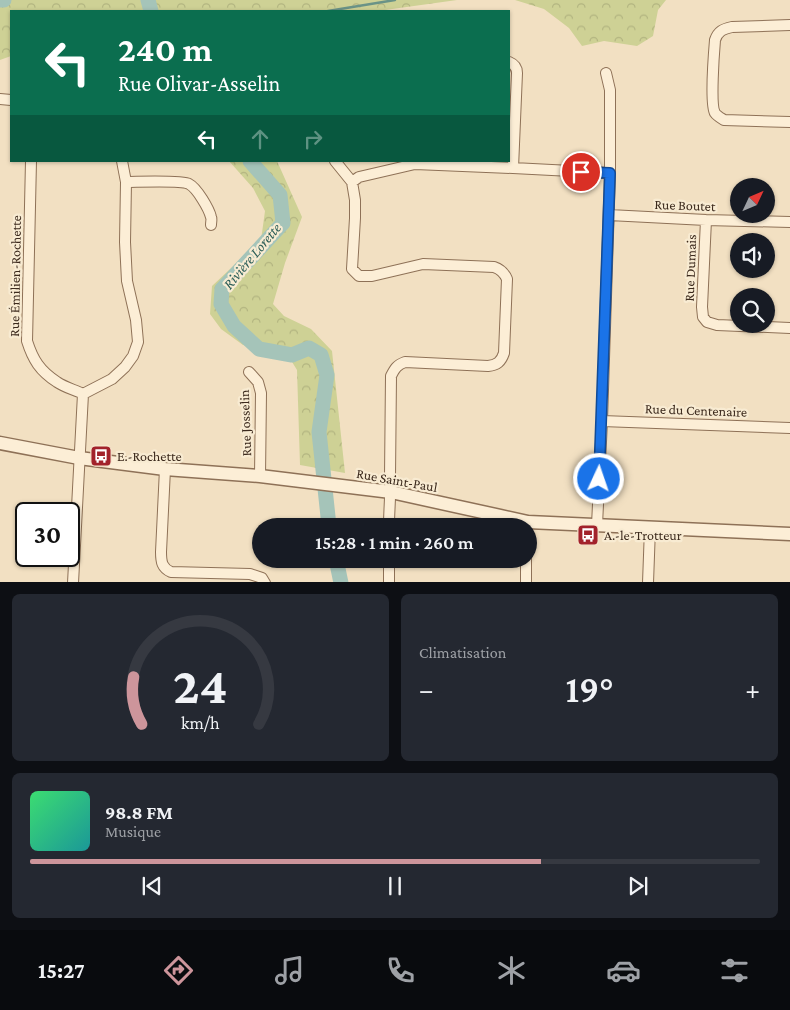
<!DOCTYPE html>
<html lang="fr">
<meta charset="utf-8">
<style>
body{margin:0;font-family:"Crimson Pro",serif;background:#242831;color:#f1f3f6;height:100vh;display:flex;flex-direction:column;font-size:19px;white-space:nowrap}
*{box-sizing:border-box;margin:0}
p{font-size:16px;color:#9ea1a6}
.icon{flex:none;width:28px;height:28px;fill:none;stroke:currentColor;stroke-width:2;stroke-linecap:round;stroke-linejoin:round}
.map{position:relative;height:582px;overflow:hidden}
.details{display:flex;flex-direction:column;gap:12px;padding:12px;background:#0d0f14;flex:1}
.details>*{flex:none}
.hud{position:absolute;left:10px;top:10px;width:500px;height:152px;border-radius:0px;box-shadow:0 1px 4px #0004;background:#0b6e4f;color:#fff;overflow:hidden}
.needle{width:32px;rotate:46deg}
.tools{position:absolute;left:730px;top:178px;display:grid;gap:10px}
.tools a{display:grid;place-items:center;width:45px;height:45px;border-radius:50%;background:#171b24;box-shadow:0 1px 4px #0004;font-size:25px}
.speed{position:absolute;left:15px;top:502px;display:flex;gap:10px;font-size:25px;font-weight:700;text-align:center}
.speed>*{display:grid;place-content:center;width:65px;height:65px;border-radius:50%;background:#171b24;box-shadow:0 1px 4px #0004;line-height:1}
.speed .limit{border:2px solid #111;border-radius:8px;background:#fff;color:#111}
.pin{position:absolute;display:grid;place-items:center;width:42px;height:42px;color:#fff;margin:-21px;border:2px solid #fff;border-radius:50%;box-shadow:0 1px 5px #0007}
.me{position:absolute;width:55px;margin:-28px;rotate:3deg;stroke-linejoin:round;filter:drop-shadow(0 0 4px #0008)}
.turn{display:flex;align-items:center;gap:18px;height:105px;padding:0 25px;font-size:22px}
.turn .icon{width:65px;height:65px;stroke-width:2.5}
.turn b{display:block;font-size:35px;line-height:42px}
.lanes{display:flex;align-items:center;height:48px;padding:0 25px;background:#0003;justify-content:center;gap:25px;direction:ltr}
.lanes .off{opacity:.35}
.big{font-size:38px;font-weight:600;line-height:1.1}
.details .card{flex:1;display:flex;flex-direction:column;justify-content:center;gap:8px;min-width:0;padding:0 18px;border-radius:8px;background:#242831}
.details .dial{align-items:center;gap:0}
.dial svg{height:130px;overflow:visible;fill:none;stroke:#363941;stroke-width:7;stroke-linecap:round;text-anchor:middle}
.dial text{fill:#f1f3f6;stroke:none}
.song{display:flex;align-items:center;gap:15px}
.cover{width:60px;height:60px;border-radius:8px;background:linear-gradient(135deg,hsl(140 70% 55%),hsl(180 70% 35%))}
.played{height:5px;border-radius:2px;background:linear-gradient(90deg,#cd959b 70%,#363941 70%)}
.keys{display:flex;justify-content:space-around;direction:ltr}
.heat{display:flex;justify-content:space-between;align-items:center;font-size:28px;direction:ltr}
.details .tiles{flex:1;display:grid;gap:12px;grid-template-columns:1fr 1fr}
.card:last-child{grid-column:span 2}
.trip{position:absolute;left:252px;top:518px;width:285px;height:50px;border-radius:25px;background:#171b24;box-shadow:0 1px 4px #0004;font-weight:600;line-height:50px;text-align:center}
.dock{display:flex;height:80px;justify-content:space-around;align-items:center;background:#090b0e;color:#9ea1a6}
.dock .icon{width:35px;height:35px}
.dock .selected{color:#cd959b}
.dock b{font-size:22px;color:#f1f3f6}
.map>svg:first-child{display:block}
.forest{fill:url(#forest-crowns)}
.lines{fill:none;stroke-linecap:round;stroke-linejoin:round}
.stream{stroke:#6a9387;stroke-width:2.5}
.river{stroke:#a5c4b9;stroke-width:15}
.minor-casing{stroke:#8e7157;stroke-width:12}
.tertiary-casing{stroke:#8e7157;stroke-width:15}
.minor{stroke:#fceed6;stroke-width:10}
.tertiary{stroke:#fceed6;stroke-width:12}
.route-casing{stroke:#114b97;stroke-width:12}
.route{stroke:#1a73e8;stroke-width:9}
.labels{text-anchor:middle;stroke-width:4.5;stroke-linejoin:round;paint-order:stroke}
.street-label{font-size:14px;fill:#3c2a1d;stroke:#f8ebd2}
.poi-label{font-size:14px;fill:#3c2a1d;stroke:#f8ebd2;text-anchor:start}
.water-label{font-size:15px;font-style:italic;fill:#2b5d57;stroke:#f8ebd2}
</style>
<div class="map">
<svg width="790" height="583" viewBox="0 0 790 583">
<defs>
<pattern id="forest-crowns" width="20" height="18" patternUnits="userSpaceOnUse" patternTransform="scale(1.25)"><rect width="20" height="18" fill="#ced195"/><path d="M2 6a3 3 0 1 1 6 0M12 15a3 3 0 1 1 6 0" fill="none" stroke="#b2b480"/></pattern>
</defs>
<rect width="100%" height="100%" fill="#f2e0c2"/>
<path class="forest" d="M0 0H457L378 11H11V56L0 60Z
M515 0H666L658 10 653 36 637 46 604 41 582 46 569 28 544 9Z
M229 161H277L302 217 285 263 273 304 284 316 311 329 332 351 345 473 300 465 297 370 289 357 262 349 243 345 221 329 210 314 212 286 261 240 265 211 253 188Z"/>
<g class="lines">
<path class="stream" d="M328 11 395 0"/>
<path class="river" d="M0 0H4
M148 0 151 11
M250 161 280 195 283 223 222 289 221 304 234 326 259 349 292 355 309 348 321 355 327 375 319 432 329 526
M336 559 341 583"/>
<g class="minor-casing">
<path id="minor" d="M790 25 732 27C723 29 718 31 715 40 714 52 710 105 715 113 717 116 721 118 724 120L790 122
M509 62C514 64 517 67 517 73L513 168
M0 99 11 100
M31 161 27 341C33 360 40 371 57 382 64 387 75 390 83 394L112 379 125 367 133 356 138 342 136 320 127 281 125 242 126 182 122 161
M335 161 352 182 355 200V218L352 269 359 276H372L423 264 494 267C500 269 504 272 507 279L504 353C501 362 497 365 488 366L405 362C397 365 395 368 391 376L390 476C391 493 389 509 389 526
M126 182C138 182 182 180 189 184 197 188 209 209 211 217 212 219 211 222 211 225
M352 182 359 177 415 164 513 168 610 173
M609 215 706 220 790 222
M706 220 702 307 703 317 707 322 717 325 790 328
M249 372 258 382 261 393 260 476
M602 421 790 428
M165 469 161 552C161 562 162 568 171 572L250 574 262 578 265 583
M597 525 602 421 610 173V90L606 73
M389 559V583
M73 583 83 394
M526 583V559
M648 583 650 528"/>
</g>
<g class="tertiary-casing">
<path id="tertiary" d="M0 443 79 458 165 469 260 476 391 492 528 522 790 534"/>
</g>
<use href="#minor" class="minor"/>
<use href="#tertiary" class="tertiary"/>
</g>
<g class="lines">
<g class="route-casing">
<path id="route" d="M581 172 610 173 599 479"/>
</g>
<use href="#route" class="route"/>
</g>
<defs>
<g id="bus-square" transform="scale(1.125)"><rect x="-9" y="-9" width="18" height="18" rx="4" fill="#a2222b" stroke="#f8ebd2"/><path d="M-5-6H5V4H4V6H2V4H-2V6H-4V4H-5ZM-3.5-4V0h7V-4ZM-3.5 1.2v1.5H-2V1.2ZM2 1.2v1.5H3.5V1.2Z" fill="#fff"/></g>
</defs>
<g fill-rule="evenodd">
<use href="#bus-square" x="101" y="456"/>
<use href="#bus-square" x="588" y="535"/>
</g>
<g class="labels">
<g class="street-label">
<text transform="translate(685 205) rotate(2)" y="5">Rue Boutet</text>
<text transform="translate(690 268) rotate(-88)" y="5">Rue Dumais</text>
<text transform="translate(15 276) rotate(-89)" y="5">Rue Émilien-Rochette</text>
<text transform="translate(696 410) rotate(2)" y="5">Rue du Centenaire</text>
<text transform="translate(245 423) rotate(-92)" y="5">Rue Josselin</text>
<text transform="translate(397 480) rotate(10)" y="5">Rue Saint-Paul</text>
</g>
<g class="poi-label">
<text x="117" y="461">E.-Rochette</text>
<text x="604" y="540">A.-le-Trotteur</text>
</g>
<g class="water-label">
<text transform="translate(252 256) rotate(-50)" y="5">Rivière Lorette</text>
</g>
</g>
</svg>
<div class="tools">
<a><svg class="needle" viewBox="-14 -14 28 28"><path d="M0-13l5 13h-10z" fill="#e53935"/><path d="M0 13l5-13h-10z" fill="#9ea1a6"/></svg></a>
<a><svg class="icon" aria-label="sound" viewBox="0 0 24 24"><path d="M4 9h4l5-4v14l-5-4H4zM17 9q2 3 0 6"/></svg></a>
<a><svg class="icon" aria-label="search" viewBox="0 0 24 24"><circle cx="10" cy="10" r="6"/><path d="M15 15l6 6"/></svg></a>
</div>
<div class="speed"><div class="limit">30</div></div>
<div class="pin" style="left:581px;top:172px;background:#d93025"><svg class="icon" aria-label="arrive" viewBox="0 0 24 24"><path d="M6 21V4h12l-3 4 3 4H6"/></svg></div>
<svg class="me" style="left:599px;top:479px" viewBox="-20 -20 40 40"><circle r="17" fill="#1a73e8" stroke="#fff" stroke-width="3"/><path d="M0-11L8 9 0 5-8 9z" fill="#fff"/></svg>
<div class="trip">15:28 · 1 min · 260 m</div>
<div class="hud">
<div class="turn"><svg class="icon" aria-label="left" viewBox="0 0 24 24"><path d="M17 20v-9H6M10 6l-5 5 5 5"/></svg><div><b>240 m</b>Rue Olivar-Asselin</div></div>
<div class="lanes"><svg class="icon" aria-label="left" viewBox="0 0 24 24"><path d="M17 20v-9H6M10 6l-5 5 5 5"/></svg><svg class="icon off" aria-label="ahead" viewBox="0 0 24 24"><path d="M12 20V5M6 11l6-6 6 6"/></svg><svg class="icon off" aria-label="right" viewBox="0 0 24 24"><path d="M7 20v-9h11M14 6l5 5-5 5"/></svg></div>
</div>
</div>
<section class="details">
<div class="tiles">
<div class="card dial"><svg viewBox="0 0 100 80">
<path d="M14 69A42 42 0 1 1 86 69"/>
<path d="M14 69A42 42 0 0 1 9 40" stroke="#cd959b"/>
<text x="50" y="56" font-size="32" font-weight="700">24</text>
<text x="50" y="72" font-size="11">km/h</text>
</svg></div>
<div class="card"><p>Climatisation</p>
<div class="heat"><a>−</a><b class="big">19°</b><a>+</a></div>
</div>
<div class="card">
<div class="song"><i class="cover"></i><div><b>98.8 FM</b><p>Musique</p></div></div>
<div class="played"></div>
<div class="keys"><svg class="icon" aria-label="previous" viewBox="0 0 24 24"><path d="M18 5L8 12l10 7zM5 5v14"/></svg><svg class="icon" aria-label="pause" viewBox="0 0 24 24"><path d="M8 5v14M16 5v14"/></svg><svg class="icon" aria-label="next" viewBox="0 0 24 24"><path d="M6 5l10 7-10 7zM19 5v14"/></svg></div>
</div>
</div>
</section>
<nav class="dock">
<b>15:27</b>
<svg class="icon selected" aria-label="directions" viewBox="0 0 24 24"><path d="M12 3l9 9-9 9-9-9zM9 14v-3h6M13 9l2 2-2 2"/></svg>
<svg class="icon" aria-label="music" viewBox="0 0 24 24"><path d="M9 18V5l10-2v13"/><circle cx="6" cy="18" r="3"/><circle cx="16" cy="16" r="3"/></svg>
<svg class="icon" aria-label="phone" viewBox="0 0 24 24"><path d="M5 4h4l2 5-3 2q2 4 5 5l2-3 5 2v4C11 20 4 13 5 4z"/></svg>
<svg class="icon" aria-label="climate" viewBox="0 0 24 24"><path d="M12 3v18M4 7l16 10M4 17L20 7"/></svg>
<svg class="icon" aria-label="car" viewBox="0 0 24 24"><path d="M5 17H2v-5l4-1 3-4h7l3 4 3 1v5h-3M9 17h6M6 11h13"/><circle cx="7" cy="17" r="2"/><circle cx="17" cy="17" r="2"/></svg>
<svg class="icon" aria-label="filters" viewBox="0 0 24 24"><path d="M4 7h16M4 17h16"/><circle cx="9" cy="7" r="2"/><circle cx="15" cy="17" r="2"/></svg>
</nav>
